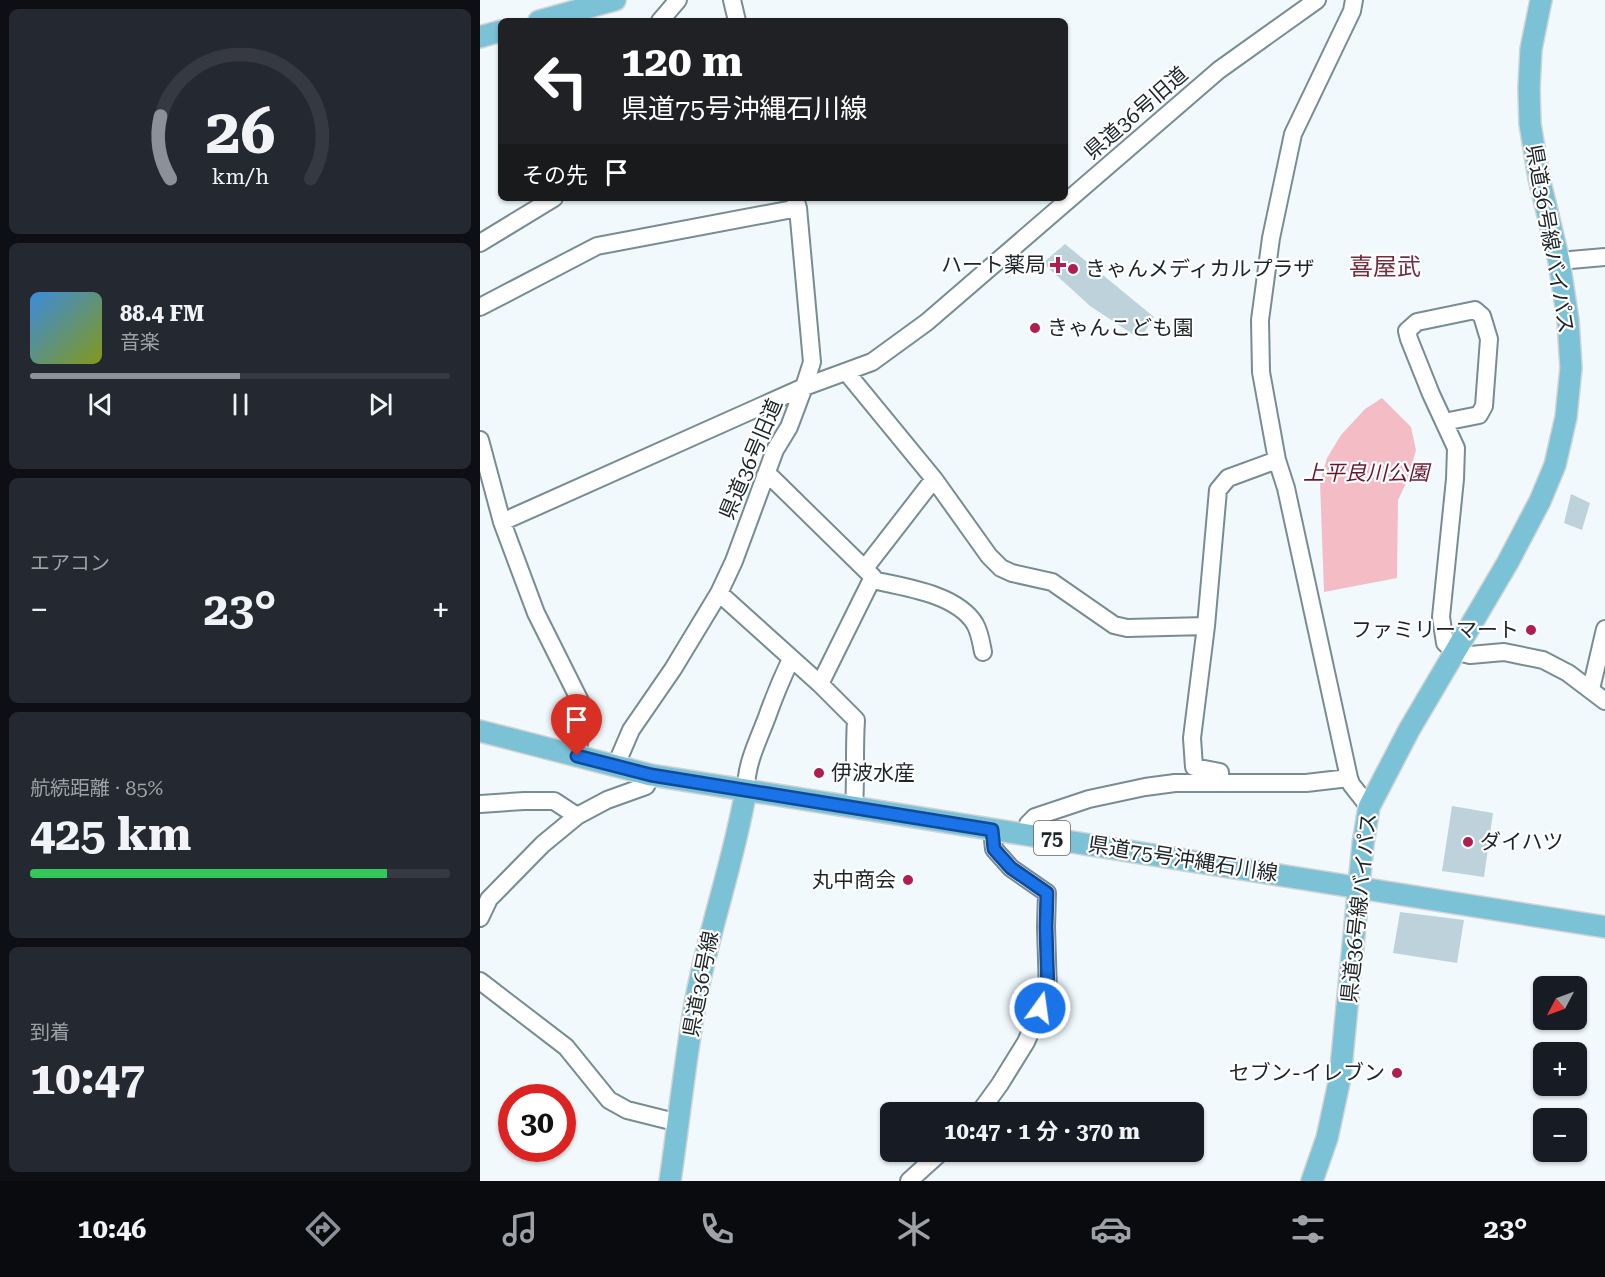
<!DOCTYPE html>
<html lang="ja">
<meta charset="utf-8">
<style>
body{margin:0;font-family:"Roboto Serif","Noto Sans JP",serif;background:#242831;color:#f1f3f6;height:100vh;display:flex;flex-direction:column;font-size:22px;white-space:nowrap}
*{box-sizing:border-box;margin:0}
p{font-size:20px;color:#9ea1a6}
.icon{flex:none;width:33px;height:33px;fill:none;stroke:currentColor;stroke-width:2;stroke-linecap:round;stroke-linejoin:round}
.map{position:relative;flex:1;overflow:hidden}
.sheet{display:flex;flex-direction:column;gap:9px;padding:9px;background:#0d0f14;width:480px}
.sheet>*{flex:none}
.guide{position:absolute;left:18px;top:18px;width:570px;height:183px;border-radius:9px;box-shadow:0 2px 4px #0004;background:#202124;color:#fff;overflow:hidden}
.needle{width:39px;rotate:229deg}
.buttons{position:absolute;left:1053px;top:976px;display:grid;gap:12px}
.buttons a{display:grid;place-items:center;width:54px;height:54px;border-radius:9px;background:#171b24;box-shadow:0 2px 4px #0004;font-size:30px}
.speed{position:absolute;left:18px;top:1084px;display:flex;gap:12px;font-size:30px;font-weight:700;text-align:center}
.speed>*{display:grid;place-content:center;width:78px;height:78px;border-radius:50%;background:#171b24;box-shadow:0 2px 4px #0004;line-height:1}
.speed .limit{border:9px solid #d22;background:#fff;color:#111}
.pin{position:absolute;display:grid;place-items:center;width:51px;height:51px;color:#fff;margin:-62px -26px;border-radius:50% 50% 50% 0;rotate:-45deg;box-shadow:0 0 6px #0007}
.pin .icon{rotate:45deg}
.me{position:absolute;width:66px;margin:-33px;rotate:14deg;stroke-linejoin:round;filter:drop-shadow(0 0 4px #0008)}
.turn{display:flex;align-items:center;gap:21px;height:126px;padding:0 24px;font-size:27px}
.turn .icon{width:78px;height:78px;stroke-width:2.5}
.turn b{display:block;font-size:42px;line-height:51px}
.then{display:flex;align-items:center;height:57px;padding:0 24px;background:#0003;gap:12px;font-size:22px}
.big{font-size:45px;font-weight:700;line-height:1.1}
.sheet .card{flex:1;display:flex;flex-direction:column;justify-content:center;gap:9px;min-width:0;padding:0 21px;border-radius:9px;background:#242831}
.sheet .dial{align-items:center;gap:0}
.dial svg{height:156px;overflow:visible;fill:none;stroke:#363941;stroke-width:7;stroke-linecap:round;text-anchor:middle}
.dial text{fill:#f1f3f6;stroke:none}
.song{display:flex;align-items:center;gap:18px}
.cover{width:72px;height:72px;border-radius:9px;background:linear-gradient(135deg,hsl(210 70% 55%),hsl(70 70% 35%))}
.played{height:6px;border-radius:3px;background:linear-gradient(90deg,#8c9099 50%,#363941 50%)}
.keys{display:flex;justify-content:space-around;direction:ltr}
.heat{display:flex;justify-content:space-between;align-items:center;font-size:33px;direction:ltr}
.charge{height:9px;border-radius:4px;background:linear-gradient(90deg,#34c759 85%,#363941 0)}
.trip{position:absolute;left:400px;top:1102px;width:324px;height:60px;border-radius:9px;background:#171b24;box-shadow:0 2px 4px #0004;font-weight:700;line-height:60px;text-align:center}
.tab-bar{display:flex;height:96px;justify-content:space-around;align-items:center;background:#090b0e;color:#9ea1a6}
.tab-bar .icon{width:42px;height:42px}
.tab-bar .active{color:#8c9099}
.tab-bar b{font-size:27px;color:#f1f3f6}
main{display:flex;flex:1;min-height:0}
.map>svg:first-child{display:block}
.green{fill:#f4bcc5}
.building{fill:#bdd2da}
.lines{fill:none;stroke-linecap:round;stroke-linejoin:round}
.minor-casing{stroke:#788c93;stroke-width:20}
.major-casing{stroke:#d2d3d4;stroke-width:24}
.minor{stroke:#fff;stroke-width:16}
.major{stroke:#7cc2d7;stroke-width:21}
.route-casing{stroke:#114b97;stroke-width:15}
.route{stroke:#1a73e8;stroke-width:10}
.poi-dot{fill:#af1e4f;stroke:#fff;stroke-width:2}
.labels{text-anchor:middle;stroke-width:4.5;stroke-linejoin:round;paint-order:stroke}
.shield{fill:#fff;stroke:#616668;stroke-width:1.5}
.shield-label{font-size:20px;font-weight:bold;fill:#1d2528}
.street-label{font-size:21px;fill:#1d2528;stroke:#fff}
.poi-label{font-size:21px;fill:#1d2528;stroke:#fff;text-anchor:end}
.park-label{font-size:21px;font-style:italic;fill:#68152e;stroke:#fff}
.quarter-label{font-size:24px;fill:#732d3e;stroke:#fff}
</style>
<main>
<section class="sheet">
<div class="card dial"><svg viewBox="0 0 100 80">
<path d="M14 69A42 42 0 1 1 86 69"/>
<path d="M14 69A42 42 0 0 1 9 37" stroke="#8c9099"/>
<text x="50" y="56" font-size="32" font-weight="700">26</text>
<text x="50" y="72" font-size="11">km/h</text>
</svg></div>
<div class="card">
<div class="song"><i class="cover"></i><div><b>88.4 FM</b><p>音楽</p></div></div>
<div class="played"></div>
<div class="keys"><svg class="icon" aria-label="previous" viewBox="0 0 24 24"><path d="M18 5L8 12l10 7zM5 5v14"/></svg><svg class="icon" aria-label="pause" viewBox="0 0 24 24"><path d="M8 5v14M16 5v14"/></svg><svg class="icon" aria-label="next" viewBox="0 0 24 24"><path d="M6 5l10 7-10 7zM19 5v14"/></svg></div>
</div>
<div class="card"><p>エアコン</p>
<div class="heat"><a>−</a><b class="big">23°</b><a>+</a></div>
</div>
<div class="card"><p>航続距離 · 85%</p><b class="big">425 km</b><div class="charge"></div></div>
<div class="card"><p>到着</p><b class="big">10:47</b></div>
</section>
<div class="map">
<svg width="1125" height="1181" viewBox="0 0 1125 1181">
<rect width="100%" height="100%" fill="#f1f9fd"/>
<path class="green" d="M902 398 931 427 936 450 927 481 918 500 917 578 844 592 840 482 847 458 861 435 885 409Z"/>
<path class="building" d="M585 244 674 317 660 339 610 306 563 263Z
M1091 494 1110 503 1102 530 1084 523Z
M972 806 1013 813 1004 877 962 871Z
M920 912 984 920 977 963 913 953Z"/>
<g class="lines">
<g class="minor-casing">
<path id="minor" d="M252 0 257 21
M874 0 872 11 813 134 791 238 780 320 781 372 797 460 806 488 869 778 871 784 889 807
M180 21 198 0
M0 243 74 198
M1079 261 1125 257
M0 307 117 246 318 208
M367 373 454 479 509 556 521 568 532 573 572 582 634 625 647 628 726 626
M964 422 999 415 1004 406 1009 339 1002 316 995 310 937 322 927 331 929 339 951 394 976 448 975 479 961 617 965 643 974 651 990 655 1024 652 1063 660 1088 673 1125 701
M0 440 22 522 56 613 101 703 102 724 97 756
M285 476 292 478 393 577 340 684
M22 522 324 387 332 362 318 208 315 198
M385 568 454 479
M392 580C424 587 477 594 495 624 500 633 501 642 503 652
M239 593 340 684 376 720C374 749 376 778 374 807
M1111 689 1125 629
M136 765 151 730 193 669 239 593 254 561 295 450 309 427 324 387 392 362 447 322 739 70 837 0
M740 782V772L714 767 712 738 726 626 738 490 748 478 797 460
M266 790C266 763 278 741 287 717 294 697 302 678 311 659
M0 804 44 801H74L97 816
M545 834 548 824 555 817 609 799 665 787 695 783H826L869 778
M0 918 9 899 63 844 97 816 127 800 166 786 171 775
M0 981 86 1047 129 1100 147 1110 199 1123
M499 1113 520 1084 546 1042 568 992 566 927 567 893 531 868 514 849 512 830
M429 1181 461 1152"/>
</g>
<g class="major-casing">
<path id="major" d="M59 21 135 0
M0 37 21 31
M0 731 171 775 1125 927
M190 1181C199 1121 205 1059 216 999 229 929 254 861 266 790
M832 1181 847 1138 860 1078 883 844 889 807 929 730 1028 562 1060 501 1075 465 1086 417 1091 368 1088 320 1079 261 1059 178 1050 124 1049 88 1051 49 1061 0"/>
</g>
<use href="#minor" class="minor"/>
<use href="#major" class="major"/>
</g>
<g class="lines">
<g class="route-casing">
<path id="route" d="M97 756 171 775 512 830 514 849 531 868 567 893 566 927 568 992 560 1008"/>
</g>
<use href="#route" class="route"/>
</g>
<g class="poi-dot">
<path d="M575 256h6v6h6v6h-6v6h-6v-6h-6v-6h6z"/>
<circle cx="593" cy="269" r="6"/>
<circle cx="555" cy="328" r="6"/>
<circle cx="1051" cy="630" r="6"/>
<circle cx="339" cy="773" r="6"/>
<circle cx="988" cy="842" r="6"/>
<circle cx="428" cy="880" r="6"/>
<circle cx="917" cy="1073" r="6"/>
</g>
<g class="labels">
<rect class="shield" x="554" y="821" width="36" height="34" rx="4.5"/>
<g class="shield-label">
<text x="572" y="845">75</text>
</g>
<g class="street-label">
<text transform="translate(656 113) rotate(-41)" y="7">県道36号旧道</text>
<text transform="translate(1070 239) rotate(80)" y="7">県道36号線バイパス</text>
<text transform="translate(271 459) rotate(-67)" y="7">県道36号旧道</text>
<text transform="translate(703 859) rotate(9)" y="7">県道75号沖縄石川線</text>
<text transform="translate(879 908) rotate(-84)" y="7">県道36号線バイパス</text>
<text transform="translate(221 984) rotate(-79)" y="7">県道36号線</text>
</g>
<g class="poi-label">
<text x="566" y="272">ハート薬局</text>
<text x="605" y="276" text-anchor="start">きゃんメディカルプラザ</text>
<text x="567" y="335" text-anchor="start">きゃんこども園</text>
<text x="1039" y="637">ファミリーマート</text>
<text x="351" y="780" text-anchor="start">伊波水産</text>
<text x="1000" y="849" text-anchor="start">ダイハツ</text>
<text x="416" y="887">丸中商会</text>
<text x="905" y="1080">セブン-イレブン</text>
</g>
<g class="park-label">
<text x="886" y="480">上平良川公園</text>
</g>
<g class="quarter-label">
<text x="905" y="275">喜屋武</text>
</g>
</g>
</svg>
<div class="buttons">
<a><svg class="needle" viewBox="-14 -14 28 28"><path d="M0-13l5 13h-10z" fill="#e53935"/><path d="M0 13l5-13h-10z" fill="#9ea1a6"/></svg></a>
<a>+</a>
<a>−</a>
</div>
<div class="speed"><div class="limit">30</div></div>
<div class="pin" style="left:97px;top:756px;background:#d93025"><svg class="icon" aria-label="arrive" viewBox="0 0 24 24"><path d="M6 21V4h12l-3 4 3 4H6"/></svg></div>
<svg class="me" style="left:560px;top:1008px" viewBox="-20 -20 40 40"><circle r="17" fill="#1a73e8" stroke="#fff" stroke-width="3"/><path d="M0-11L8 9 0 5-8 9z" fill="#fff"/></svg>
<div class="trip">10:47 · 1 分 · 370 m</div>
<div class="guide">
<div class="turn"><svg class="icon" aria-label="left" viewBox="0 0 24 24"><path d="M17 20v-9H6M10 6l-5 5 5 5"/></svg><div><b>120 m</b>県道75号沖縄石川線</div></div>
<div class="then">その先<svg class="icon" aria-label="arrive" viewBox="0 0 24 24"><path d="M6 21V4h12l-3 4 3 4H6"/></svg></div>
</div>
</div>
</main>
<nav class="tab-bar">
<b>10:46</b>
<svg class="icon active" aria-label="directions" viewBox="0 0 24 24"><path d="M12 3l9 9-9 9-9-9zM9 14v-3h6M13 9l2 2-2 2"/></svg>
<svg class="icon" aria-label="music" viewBox="0 0 24 24"><path d="M9 18V5l10-2v13"/><circle cx="6" cy="18" r="3"/><circle cx="16" cy="16" r="3"/></svg>
<svg class="icon" aria-label="phone" viewBox="0 0 24 24"><path d="M5 4h4l2 5-3 2q2 4 5 5l2-3 5 2v4C11 20 4 13 5 4z"/></svg>
<svg class="icon" aria-label="climate" viewBox="0 0 24 24"><path d="M12 3v18M4 7l16 10M4 17L20 7"/></svg>
<svg class="icon" aria-label="car" viewBox="0 0 24 24"><path d="M5 17H2v-5l4-1 3-4h7l3 4 3 1v5h-3M9 17h6M6 11h13"/><circle cx="7" cy="17" r="2"/><circle cx="17" cy="17" r="2"/></svg>
<svg class="icon" aria-label="filters" viewBox="0 0 24 24"><path d="M4 7h16M4 17h16"/><circle cx="9" cy="7" r="2"/><circle cx="15" cy="17" r="2"/></svg>
<b>23°</b>
</nav>
